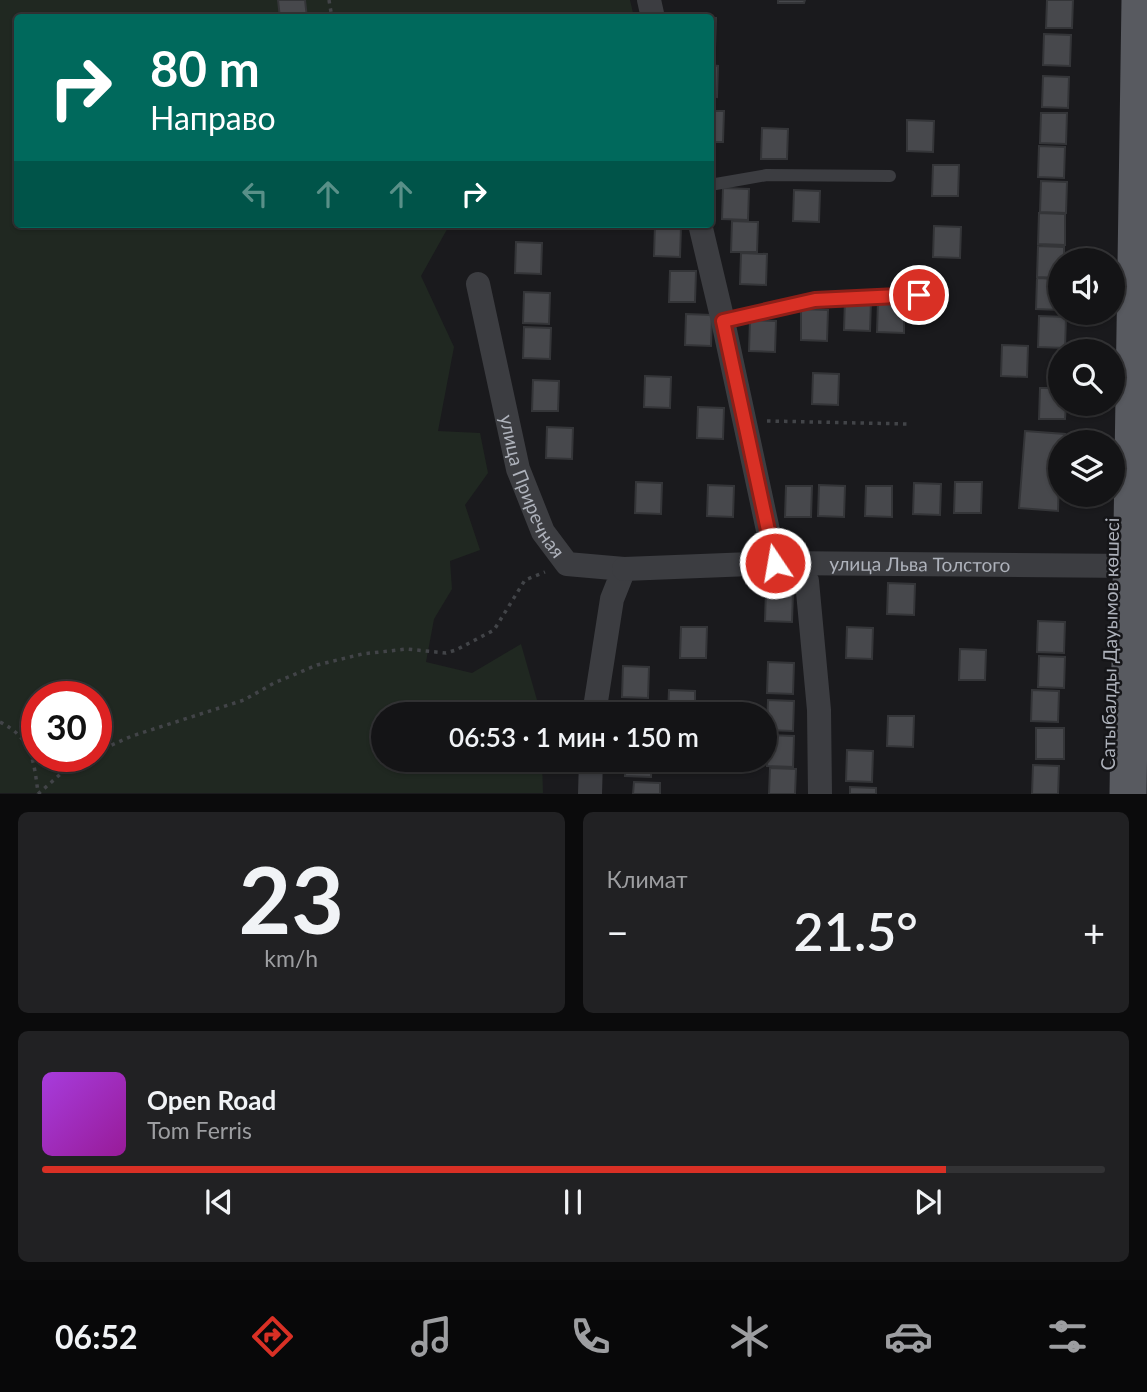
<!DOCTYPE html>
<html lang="ru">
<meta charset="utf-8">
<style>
body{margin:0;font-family:Lato,sans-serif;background:#212123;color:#f1f3f6;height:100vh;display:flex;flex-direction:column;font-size:26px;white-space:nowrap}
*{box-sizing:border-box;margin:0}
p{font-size:23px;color:#9d9ea1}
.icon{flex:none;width:38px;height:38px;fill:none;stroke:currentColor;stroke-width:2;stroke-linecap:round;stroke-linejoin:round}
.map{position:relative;height:794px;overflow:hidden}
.panel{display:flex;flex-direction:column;gap:18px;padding:18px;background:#0b0b0c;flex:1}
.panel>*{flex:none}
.hud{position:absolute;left:14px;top:14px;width:700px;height:214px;border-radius:7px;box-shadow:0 2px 5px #0004,0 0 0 2px #333335;background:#00695c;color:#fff;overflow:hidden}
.fabs{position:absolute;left:1048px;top:248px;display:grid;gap:14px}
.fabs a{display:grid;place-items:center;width:77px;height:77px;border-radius:50%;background:#141416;box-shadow:0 2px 5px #0004,0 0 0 2px #333335;font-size:35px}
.speed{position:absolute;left:21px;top:681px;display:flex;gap:14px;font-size:35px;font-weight:700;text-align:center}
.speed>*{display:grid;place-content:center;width:91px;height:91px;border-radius:50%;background:#141416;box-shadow:0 2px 5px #0004,0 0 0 2px #333335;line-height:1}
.speed .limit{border:10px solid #d22;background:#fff;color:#111}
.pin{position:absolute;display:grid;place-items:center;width:60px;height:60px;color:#fff;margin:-30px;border:4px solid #fff;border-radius:50%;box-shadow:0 2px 7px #0007}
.me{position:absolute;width:77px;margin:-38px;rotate:348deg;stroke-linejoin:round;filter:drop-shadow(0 0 5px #0008)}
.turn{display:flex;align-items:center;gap:24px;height:147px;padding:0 21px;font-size:32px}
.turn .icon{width:91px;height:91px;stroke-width:2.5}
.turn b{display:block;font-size:49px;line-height:60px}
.lanes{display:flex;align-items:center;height:66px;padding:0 21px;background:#0003;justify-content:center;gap:35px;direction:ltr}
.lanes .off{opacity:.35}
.big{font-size:52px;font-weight:600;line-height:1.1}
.panel .tile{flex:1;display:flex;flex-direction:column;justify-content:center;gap:10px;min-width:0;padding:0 24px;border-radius:10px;background:#212123}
.panel .dial{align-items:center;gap:0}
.dial b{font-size:91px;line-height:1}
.song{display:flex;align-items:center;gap:21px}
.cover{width:84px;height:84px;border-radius:10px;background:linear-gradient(135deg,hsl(280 70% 55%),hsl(300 70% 35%))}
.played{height:7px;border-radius:4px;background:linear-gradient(90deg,#d93025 85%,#333335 85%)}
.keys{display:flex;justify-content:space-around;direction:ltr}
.heat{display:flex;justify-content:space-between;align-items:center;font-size:38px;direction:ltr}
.panel .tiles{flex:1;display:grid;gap:18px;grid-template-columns:1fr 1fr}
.tile:last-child{grid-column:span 2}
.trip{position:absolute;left:371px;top:702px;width:406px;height:70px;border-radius:35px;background:#141416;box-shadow:0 2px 5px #0004,0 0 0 2px #333335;font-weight:600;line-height:70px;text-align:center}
.tabs{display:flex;height:112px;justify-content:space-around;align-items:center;background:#080809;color:#9d9ea1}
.tabs .icon{width:49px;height:49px}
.tabs .active{color:#d93025}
.tabs b{font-size:32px;color:#f1f3f6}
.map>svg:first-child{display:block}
.green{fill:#202821;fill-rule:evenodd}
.building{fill:#47484c;stroke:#343538;stroke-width:2}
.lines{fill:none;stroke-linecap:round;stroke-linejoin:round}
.path{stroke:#424448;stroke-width:3.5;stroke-dasharray:3.5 5;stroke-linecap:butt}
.lane{stroke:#3c3d41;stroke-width:12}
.street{stroke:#3c3d41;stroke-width:24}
.primary{stroke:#585a60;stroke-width:37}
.route-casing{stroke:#8d1f18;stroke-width:18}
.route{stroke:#d93025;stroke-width:12}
.labels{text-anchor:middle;stroke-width:5;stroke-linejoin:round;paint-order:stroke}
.street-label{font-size:19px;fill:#aeb2bb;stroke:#151518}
</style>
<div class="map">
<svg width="1147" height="794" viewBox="0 0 1147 794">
<rect width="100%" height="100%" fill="#1a1a1d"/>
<path class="green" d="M0 0H630L634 17 18 18V224H450L421 276 454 347 438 431 480 433 488 473 465 505 480 550 450 561 452 589 434 619 426 662 472 673 521 644 541 714H383V760H542L543 793H0ZM37 696H96V756H37Z"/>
<path class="building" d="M278 0H305L307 18H280Z
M778 0H805L804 3H778Z
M1047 0H1073L1072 28H1046Z
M710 18H716L715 49H710Z
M1044 34 1071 35 1070 66 1043 65Z
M710 65 718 66 717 97 710 96Z
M1043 76 1069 77 1068 108 1042 107Z
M710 111H724L723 142H710Z
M1041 113H1067L1066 144 1040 143Z
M907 120 934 121 933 152 907 151Z
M762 128 788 129 787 159H761Z
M1039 146 1065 147 1064 178 1038 177Z
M933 165H959L958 196H932Z
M1041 181 1067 182 1066 213 1040 212Z
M723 188 749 189 748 220 722 219Z
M794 190 820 191 819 222 793 221Z
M1039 213 1065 214V245L1038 244Z
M732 221 758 222 757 252H731Z
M655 225 681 226 680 257 654 256Z
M934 226 961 227 960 258 933 257Z
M516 242 542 243 541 274 515 273Z
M1038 246 1064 247V261H1060V278L1037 277Z
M741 253 767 254 766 285 740 284Z
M670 271H696L695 302H669Z
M1037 278 1060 279V310L1036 309Z
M524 292 550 293 549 324 523 323Z
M845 299 871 300 870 331 844 330Z
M878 301 904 302V333L877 332Z
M801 309 828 310 827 341 801 340Z
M686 314 712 315 711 346 685 345Z
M1039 316 1066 317 1065 348 1038 347Z
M750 320 776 321 775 352 749 351Z
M524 327 551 328 550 359 523 358Z
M1002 345 1028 346 1027 377 1001 376Z
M813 373 839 374 838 405 812 404Z
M645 376 671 377 670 408 644 407Z
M533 380 559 381 558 411H532Z
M1040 388H1060V404H1066L1065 419H1039Z
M698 407 724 408 723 439 697 438Z
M547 427 573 428 572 459 546 458Z
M1025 431 1065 434 1064 443H1060L1058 511 1019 508Z
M636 482 662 483 661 514 635 513Z
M955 482H982L981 513H954Z
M914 483 941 484 940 515 913 514Z
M708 485 734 486 733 517 707 516Z
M819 485 845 486 844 517 818 516Z
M786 486H812L811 517H785Z
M866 486H892V517L865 516Z
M888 583 915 584 914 615 887 614Z
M766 590 793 591 792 622 765 621Z
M1038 621 1065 622 1064 653 1037 652Z
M681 627H707L706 658H680Z
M847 627 873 628 872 659 846 658Z
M960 649 986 650 985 680H959Z
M1039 656 1065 657 1064 688 1038 687Z
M768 662 794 663 793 694 767 693Z
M623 666 649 667 648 698 622 697Z
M669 690 695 691V714H668Z
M1032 690 1059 691 1058 722 1031 721Z
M768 700 794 701 793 731 767 730Z
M888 716H914L913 747 887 746Z
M1036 728H1064V759H1036Z
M768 735 794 736 793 767 767 766Z
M847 750 873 751 872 782 846 781Z
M626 760H652L651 777 625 776Z
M1033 765 1059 766 1058 794H1032Z
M770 768 796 769 795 794H769Z
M634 782 660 783V794H633Z
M850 787 876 788V794H850Z"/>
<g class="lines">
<path class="path" d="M329 0 332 18
M612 18 632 14
M767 421 908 424
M0 722C32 738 34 761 38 793
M96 752 132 736 244 700 274 683 317 665 362 654 407 649 446 653 456 650 494 630 525 580 545 572
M38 794 65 770 89 756"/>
<path class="lane" d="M710 185 767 175 890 176
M723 321 815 300 919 295"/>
<g class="street">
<path d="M649 0 653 18"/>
<path d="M700 224 723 321 775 563 807 581 819 710 820 794"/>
<path id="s1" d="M478 284 518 469 543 532 567 564 624 569 612 599 594 714"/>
<path id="s2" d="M624 569 775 563 1131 566"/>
<path d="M590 794 591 760"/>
</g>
<path class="primary" d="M1128 794 1140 0"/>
</g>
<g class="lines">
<g class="route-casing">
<path id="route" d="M775 563 723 321 815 300 919 295"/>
</g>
<use href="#route" class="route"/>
</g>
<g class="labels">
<g class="street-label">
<text dy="7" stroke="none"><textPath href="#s1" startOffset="210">улица Приречная</textPath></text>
<text dy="7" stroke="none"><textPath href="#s2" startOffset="296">улица Льва Толстого</textPath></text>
<text transform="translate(1110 644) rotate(-89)" y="7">Сатыбалды Дауымов көшесі</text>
</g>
</g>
</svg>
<div class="fabs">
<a><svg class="icon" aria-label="sound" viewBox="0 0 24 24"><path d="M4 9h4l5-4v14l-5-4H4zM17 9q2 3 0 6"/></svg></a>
<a><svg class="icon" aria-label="search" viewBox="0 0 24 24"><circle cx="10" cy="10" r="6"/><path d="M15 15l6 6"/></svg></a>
<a><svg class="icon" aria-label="layers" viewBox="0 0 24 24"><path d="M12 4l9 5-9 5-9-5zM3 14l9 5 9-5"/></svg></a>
</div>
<div class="speed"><div class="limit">30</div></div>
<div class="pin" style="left:919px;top:295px;background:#d93025"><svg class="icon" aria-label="arrive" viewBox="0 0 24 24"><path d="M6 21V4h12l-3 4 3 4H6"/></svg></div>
<svg class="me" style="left:775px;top:563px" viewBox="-20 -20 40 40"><circle r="17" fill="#d93025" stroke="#fff" stroke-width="3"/><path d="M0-11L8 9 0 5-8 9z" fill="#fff"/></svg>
<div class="trip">06:53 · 1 мин · 150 m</div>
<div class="hud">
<div class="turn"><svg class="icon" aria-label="right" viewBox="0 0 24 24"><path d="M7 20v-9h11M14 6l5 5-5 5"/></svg><div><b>80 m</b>Направо</div></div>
<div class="lanes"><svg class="icon off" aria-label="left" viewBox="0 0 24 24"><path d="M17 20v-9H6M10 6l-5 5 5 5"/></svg><svg class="icon off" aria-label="ahead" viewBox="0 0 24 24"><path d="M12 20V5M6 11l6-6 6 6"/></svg><svg class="icon off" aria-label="ahead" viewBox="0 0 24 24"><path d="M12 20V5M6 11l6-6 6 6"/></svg><svg class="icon" aria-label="right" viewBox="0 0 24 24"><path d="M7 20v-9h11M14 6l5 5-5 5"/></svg></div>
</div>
</div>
<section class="panel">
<div class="tiles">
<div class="tile dial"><b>23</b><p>km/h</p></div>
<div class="tile"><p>Климат</p>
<div class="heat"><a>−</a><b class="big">21.5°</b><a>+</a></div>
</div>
<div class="tile">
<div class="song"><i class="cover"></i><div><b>Open Road</b><p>Tom Ferris</p></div></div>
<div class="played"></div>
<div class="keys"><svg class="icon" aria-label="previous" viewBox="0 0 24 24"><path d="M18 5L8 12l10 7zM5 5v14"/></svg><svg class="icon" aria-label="pause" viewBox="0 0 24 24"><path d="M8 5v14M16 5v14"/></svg><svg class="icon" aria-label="next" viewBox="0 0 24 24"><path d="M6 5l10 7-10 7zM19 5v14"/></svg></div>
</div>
</div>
</section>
<nav class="tabs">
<b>06:52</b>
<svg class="icon active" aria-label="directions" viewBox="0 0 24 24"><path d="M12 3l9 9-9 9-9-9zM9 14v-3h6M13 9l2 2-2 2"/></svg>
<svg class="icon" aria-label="music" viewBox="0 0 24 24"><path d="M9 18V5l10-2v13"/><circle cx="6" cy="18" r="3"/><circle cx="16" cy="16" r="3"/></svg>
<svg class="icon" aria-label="phone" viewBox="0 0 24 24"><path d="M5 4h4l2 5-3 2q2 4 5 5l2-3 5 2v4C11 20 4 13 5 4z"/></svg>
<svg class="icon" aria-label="climate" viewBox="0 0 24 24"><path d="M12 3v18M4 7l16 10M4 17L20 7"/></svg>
<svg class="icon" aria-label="car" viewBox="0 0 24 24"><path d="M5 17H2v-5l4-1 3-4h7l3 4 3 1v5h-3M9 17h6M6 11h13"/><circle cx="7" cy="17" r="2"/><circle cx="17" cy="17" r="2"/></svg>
<svg class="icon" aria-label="filters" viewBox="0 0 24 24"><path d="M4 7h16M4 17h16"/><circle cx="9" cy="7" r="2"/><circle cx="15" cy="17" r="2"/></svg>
</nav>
